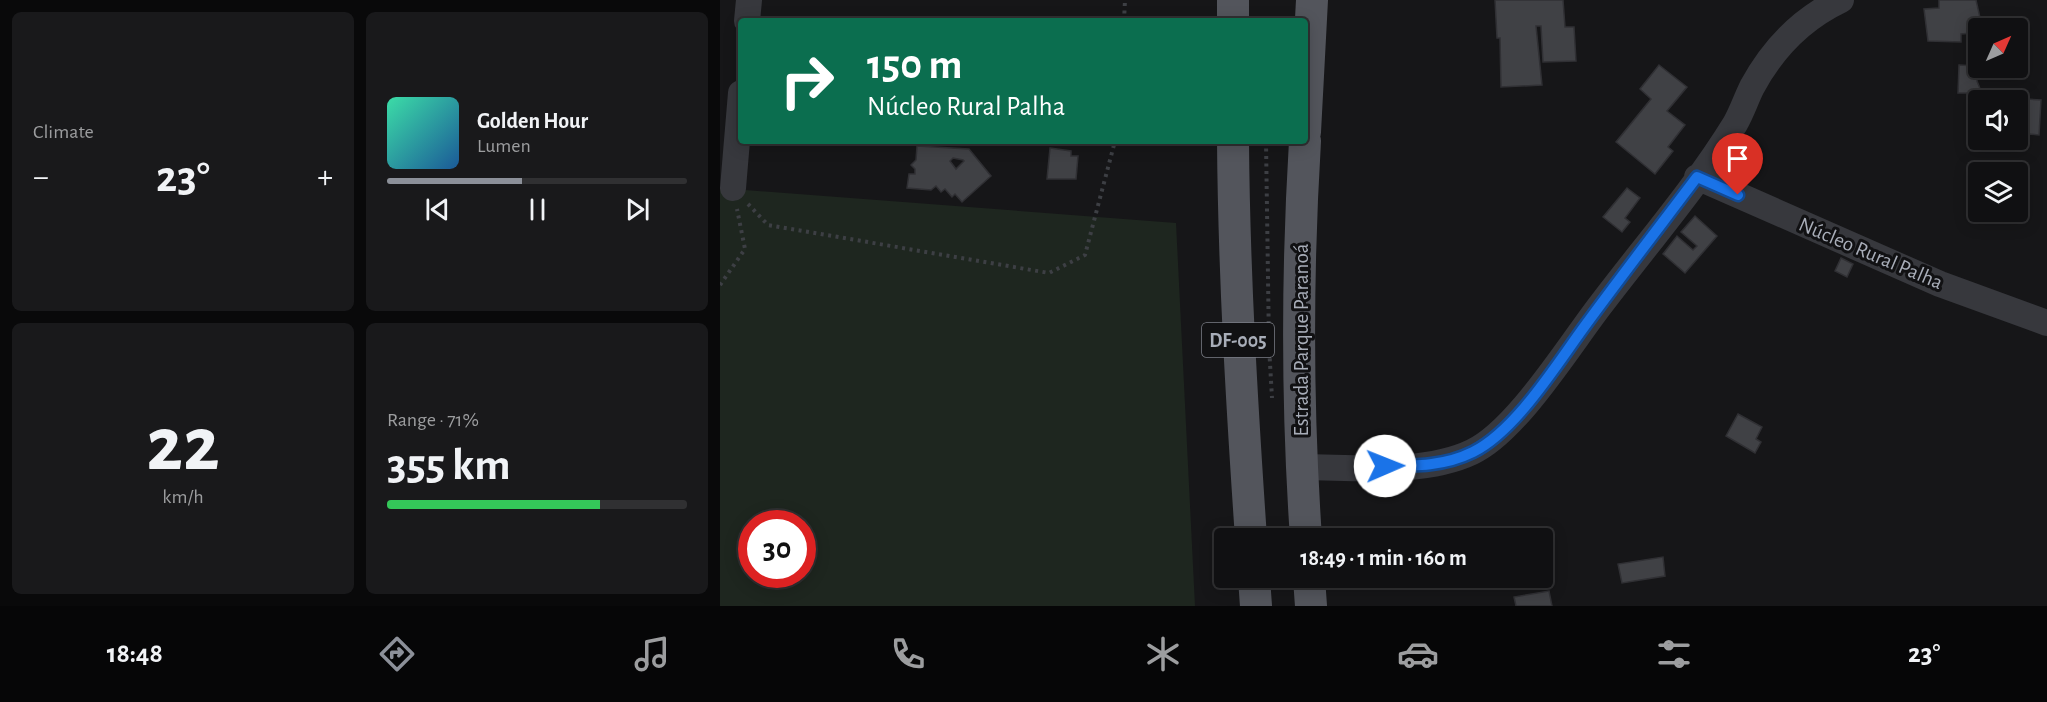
<!DOCTYPE html>
<meta charset="utf-8">
<style>
body{margin:0;font-family:"Alegreya Sans",sans-serif;background:#19191b;color:#f1f3f6;height:100vh;display:flex;flex-direction:column;font-size:22px;white-space:nowrap}
*{box-sizing:border-box;margin:0}
p{font-size:20px;color:#9c9d9f}
.icon{flex:none;width:33px;height:33px;fill:none;stroke:currentColor;stroke-width:2;stroke-linecap:round;stroke-linejoin:round}
.map{position:relative;flex:1;overflow:hidden}
.panel{display:flex;flex-direction:column;gap:12px;padding:12px;background:#09090a;width:720px}
.panel>*{flex:none}
.hud{position:absolute;left:18px;top:18px;width:570px;height:126px;border-radius:6px;box-shadow:0 3px 15px #0003,0 0 0 2px #303032;background:#0b6e4f;color:#fff;overflow:hidden}
.needle{width:39px;rotate:45deg}
.buttons{position:absolute;left:1248px;top:18px;display:grid;gap:12px}
.buttons a{display:grid;place-items:center;width:60px;height:60px;border-radius:6px;background:#101012;box-shadow:0 3px 15px #0003,0 0 0 2px #303032;font-size:30px}
.speed{position:absolute;left:18px;top:510px;display:flex;gap:12px;font-size:30px;font-weight:700;text-align:center}
.speed>*{display:grid;place-content:center;width:78px;height:78px;border-radius:50%;background:#101012;box-shadow:0 3px 15px #0003,0 0 0 2px #303032;line-height:1}
.speed .limit{border:9px solid #d22;background:#fff;color:#111}
.pin{position:absolute;display:grid;place-items:center;width:51px;height:51px;color:#fff;margin:-62px -26px;border-radius:50% 50% 50% 0;rotate:-45deg;box-shadow:0 0 6px #0007}
.pin .icon{rotate:45deg}
.me{position:absolute;width:66px;margin:-33px;rotate:89deg;stroke-linejoin:round;filter:drop-shadow(0 0 4px #0008)}
.turn{display:flex;align-items:center;gap:21px;height:126px;padding:0 30px;font-size:27px}
.turn .icon{width:78px;height:78px;stroke-width:2.5}
.turn b{display:block;font-size:42px;line-height:51px}
.big{font-size:45px;font-weight:700;line-height:1.1}
.panel .widget{flex:1;display:flex;flex-direction:column;justify-content:center;gap:9px;min-width:0;padding:0 21px;border-radius:9px;background:#19191b}
.panel .dial{align-items:center;gap:0}
.dial b{font-size:78px;line-height:1}
.song{display:flex;align-items:center;gap:18px}
.cover{width:72px;height:72px;border-radius:9px;background:linear-gradient(135deg,hsl(160 70% 55%),hsl(210 70% 35%))}
.played{height:6px;border-radius:3px;background:linear-gradient(90deg,#8c9099 45%,#303032 45%)}
.keys{display:flex;justify-content:space-around;direction:ltr}
.heat{display:flex;justify-content:space-between;align-items:center;font-size:33px;direction:ltr}
.charge{height:9px;border-radius:4px;background:linear-gradient(90deg,#34c759 71%,#303032 0)}
.panel .tiles{flex:1;display:grid;gap:12px;grid-template-columns:repeat(2,1fr)}
.trip{position:absolute;left:494px;top:528px;width:339px;height:60px;border-radius:6px;background:#101012;box-shadow:0 3px 15px #0003,0 0 0 2px #303032;font-weight:700;line-height:60px;text-align:center}
.menu{display:flex;height:96px;justify-content:space-around;align-items:center;background:#060607;color:#9c9d9f}
.menu .icon{width:42px;height:42px}
.menu .selected{color:#8c9099}
.menu b{font-size:27px;color:#f1f3f6}
main{display:flex;flex:1;min-height:0}
.map>svg:first-child{display:block}
.green{fill:#1e261f;fill-rule:evenodd}
.building{fill:#404145;stroke:#303034;stroke-width:1.5;fill-rule:evenodd}
.lines{fill:none;stroke-linecap:round;stroke-linejoin:round}
.path{stroke:#3d3f44;stroke-width:4;stroke-dasharray:3 4.5;stroke-linecap:butt}
.minor{stroke:#37383d;stroke-width:26}
.major{stroke:#53555c;stroke-width:32}
.route-casing{stroke:#114b97;stroke-width:15}
.route{stroke:#1a73e8;stroke-width:10}
.labels{text-anchor:middle;stroke-width:6;stroke-linejoin:round;paint-order:stroke}
.shield{fill:#111113;stroke:#7b7e86;stroke-width:1.5}
.shield-label{font-size:20px;font-weight:bold;fill:#a8adb8}
.street-label{font-size:21px;fill:#a8adb8;stroke:#111113}
</style>
<main>
<section class="panel">
<div class="tiles">
<div class="widget"><p>Climate</p>
<div class="heat"><a>−</a><b class="big">23°</b><a>+</a></div>
</div>
<div class="widget">
<div class="song"><i class="cover"></i><div><b>Golden Hour</b><p>Lumen</p></div></div>
<div class="played"></div>
<div class="keys"><svg class="icon" aria-label="previous" viewBox="0 0 24 24"><path d="M18 5L8 12l10 7zM5 5v14"/></svg><svg class="icon" aria-label="pause" viewBox="0 0 24 24"><path d="M8 5v14M16 5v14"/></svg><svg class="icon" aria-label="next" viewBox="0 0 24 24"><path d="M6 5l10 7-10 7zM19 5v14"/></svg></div>
</div>
<div class="widget dial"><b>22</b><p>km/h</p></div>
<div class="widget"><p>Range · 71%</p><b class="big">355 km</b><div class="charge"></div></div>
</div>
</section>
<div class="map">
<svg width="1327" height="606" viewBox="0 0 1327 606">
<rect width="100%" height="100%" fill="#161618"/>
<path class="green" d="M0 188 456 223 475 606H0ZM32 524H82V574H32Z"/>
<path class="building" d="M775 0H843L845 27H854L856 61 823 62 821 26H816L822 85 781 87 780 38H777Z
M1219 0H1256L1261 22 1252 23 1253 33 1241 34V42L1208 41 1204 9 1219 8Z
M939 65 967 87 947 111 965 125 948 147 953 151 935 174 896 142 931 99 920 89Z
M1239 65 1257 66V81L1261 91 1259 99H1247V93H1238Z
M1292 98 1321 100 1319 135 1309 134 1308 138 1298 139V100H1292Z
M197 146 249 149 271 176 242 202 235 194 232 197 225 189 221 192 216 186 211 190 187 188 189 174H195V169L191 165 196 160ZM233 158 243 160 244 161 236 169 230 161Z
M330 148 351 151V156H358L356 179H327Z
M907 188 920 198 905 218 910 222 902 232 883 217Z
M975 216 997 236 965 273 943 254 957 236 973 250 977 246 961 232Z
M1121 258 1133 264 1127 277 1115 271Z
M1018 414 1042 427 1036 439 1041 442 1035 453 1006 436Z
M943 557 945 576 902 583 898 564Z
M829 591 832 606H796L794 597Z"/>
<g class="lines">
<path class="path" d="M404 21 405 0
M546 141 549 346 552 398
M28 204 48 225 329 273 365 255 395 141
M0 285 25 249 17 209"/>
<path class="minor" d="M27 21 29 0
M977 177 1220 284 1327 323
M13 188 21 93
M581 467C634 467 704 475 752 452 797 431 850 344 882 303 926 245 977 186 1015 124 1022 112 1026 99 1032 87 1053 48 1081 19 1121 0"/>
<path class="major" d="M513 21V0
M585 132 592 0
M513 141C514 274 522 406 531 538
M585 141C577 273 577 407 586 538
M534 578 536 606
M589 578 591 606"/>
</g>
<g class="lines">
<g class="route-casing">
<path id="route" d="M665 466C696 466 725 466 753 452 797 430 838 362 867 323 903 274 940 226 977 177L1018 195"/>
</g>
<use href="#route" class="route"/>
</g>
<g class="labels">
<rect class="shield" x="482" y="323" width="72" height="34" rx="4.5"/>
<g class="shield-label">
<text x="518" y="347">DF-005</text>
</g>
<g class="street-label">
<text transform="translate(1151 253) rotate(23)" y="7">Núcleo Rural Palha</text>
<text transform="translate(581 340) rotate(-90)" y="7">Estrada Parque Paranoá</text>
</g>
</g>
</svg>
<div class="buttons">
<a><svg class="needle" viewBox="-14 -14 28 28"><path d="M0-13l5 13h-10z" fill="#e53935"/><path d="M0 13l5-13h-10z" fill="#9c9d9f"/></svg></a>
<a><svg class="icon" aria-label="sound" viewBox="0 0 24 24"><path d="M4 9h4l5-4v14l-5-4H4zM17 9q2 3 0 6"/></svg></a>
<a><svg class="icon" aria-label="layers" viewBox="0 0 24 24"><path d="M12 4l9 5-9 5-9-5zM3 14l9 5 9-5"/></svg></a>
</div>
<div class="speed"><div class="limit">30</div></div>
<div class="pin" style="left:1018px;top:195px;background:#d93025"><svg class="icon" aria-label="arrive" viewBox="0 0 24 24"><path d="M6 21V4h12l-3 4 3 4H6"/></svg></div>
<svg class="me" style="left:665px;top:466px" viewBox="-20 -20 40 40"><circle r="19" fill="#fff"/><path d="M0-13L10 11 0 6-10 11z" fill="#1a73e8"/></svg>
<div class="trip">18:49 · 1 min · 160 m</div>
<div class="hud">
<div class="turn"><svg class="icon" aria-label="right" viewBox="0 0 24 24"><path d="M7 20v-9h11M14 6l5 5-5 5"/></svg><div><b>150 m</b>Núcleo Rural Palha</div></div>
</div>
</div>
</main>
<nav class="menu">
<b>18:48</b>
<svg class="icon selected" aria-label="directions" viewBox="0 0 24 24"><path d="M12 3l9 9-9 9-9-9zM9 14v-3h6M13 9l2 2-2 2"/></svg>
<svg class="icon" aria-label="music" viewBox="0 0 24 24"><path d="M9 18V5l10-2v13"/><circle cx="6" cy="18" r="3"/><circle cx="16" cy="16" r="3"/></svg>
<svg class="icon" aria-label="phone" viewBox="0 0 24 24"><path d="M5 4h4l2 5-3 2q2 4 5 5l2-3 5 2v4C11 20 4 13 5 4z"/></svg>
<svg class="icon" aria-label="climate" viewBox="0 0 24 24"><path d="M12 3v18M4 7l16 10M4 17L20 7"/></svg>
<svg class="icon" aria-label="car" viewBox="0 0 24 24"><path d="M5 17H2v-5l4-1 3-4h7l3 4 3 1v5h-3M9 17h6M6 11h13"/><circle cx="7" cy="17" r="2"/><circle cx="17" cy="17" r="2"/></svg>
<svg class="icon" aria-label="filters" viewBox="0 0 24 24"><path d="M4 7h16M4 17h16"/><circle cx="9" cy="7" r="2"/><circle cx="15" cy="17" r="2"/></svg>
<b>23°</b>
</nav>
